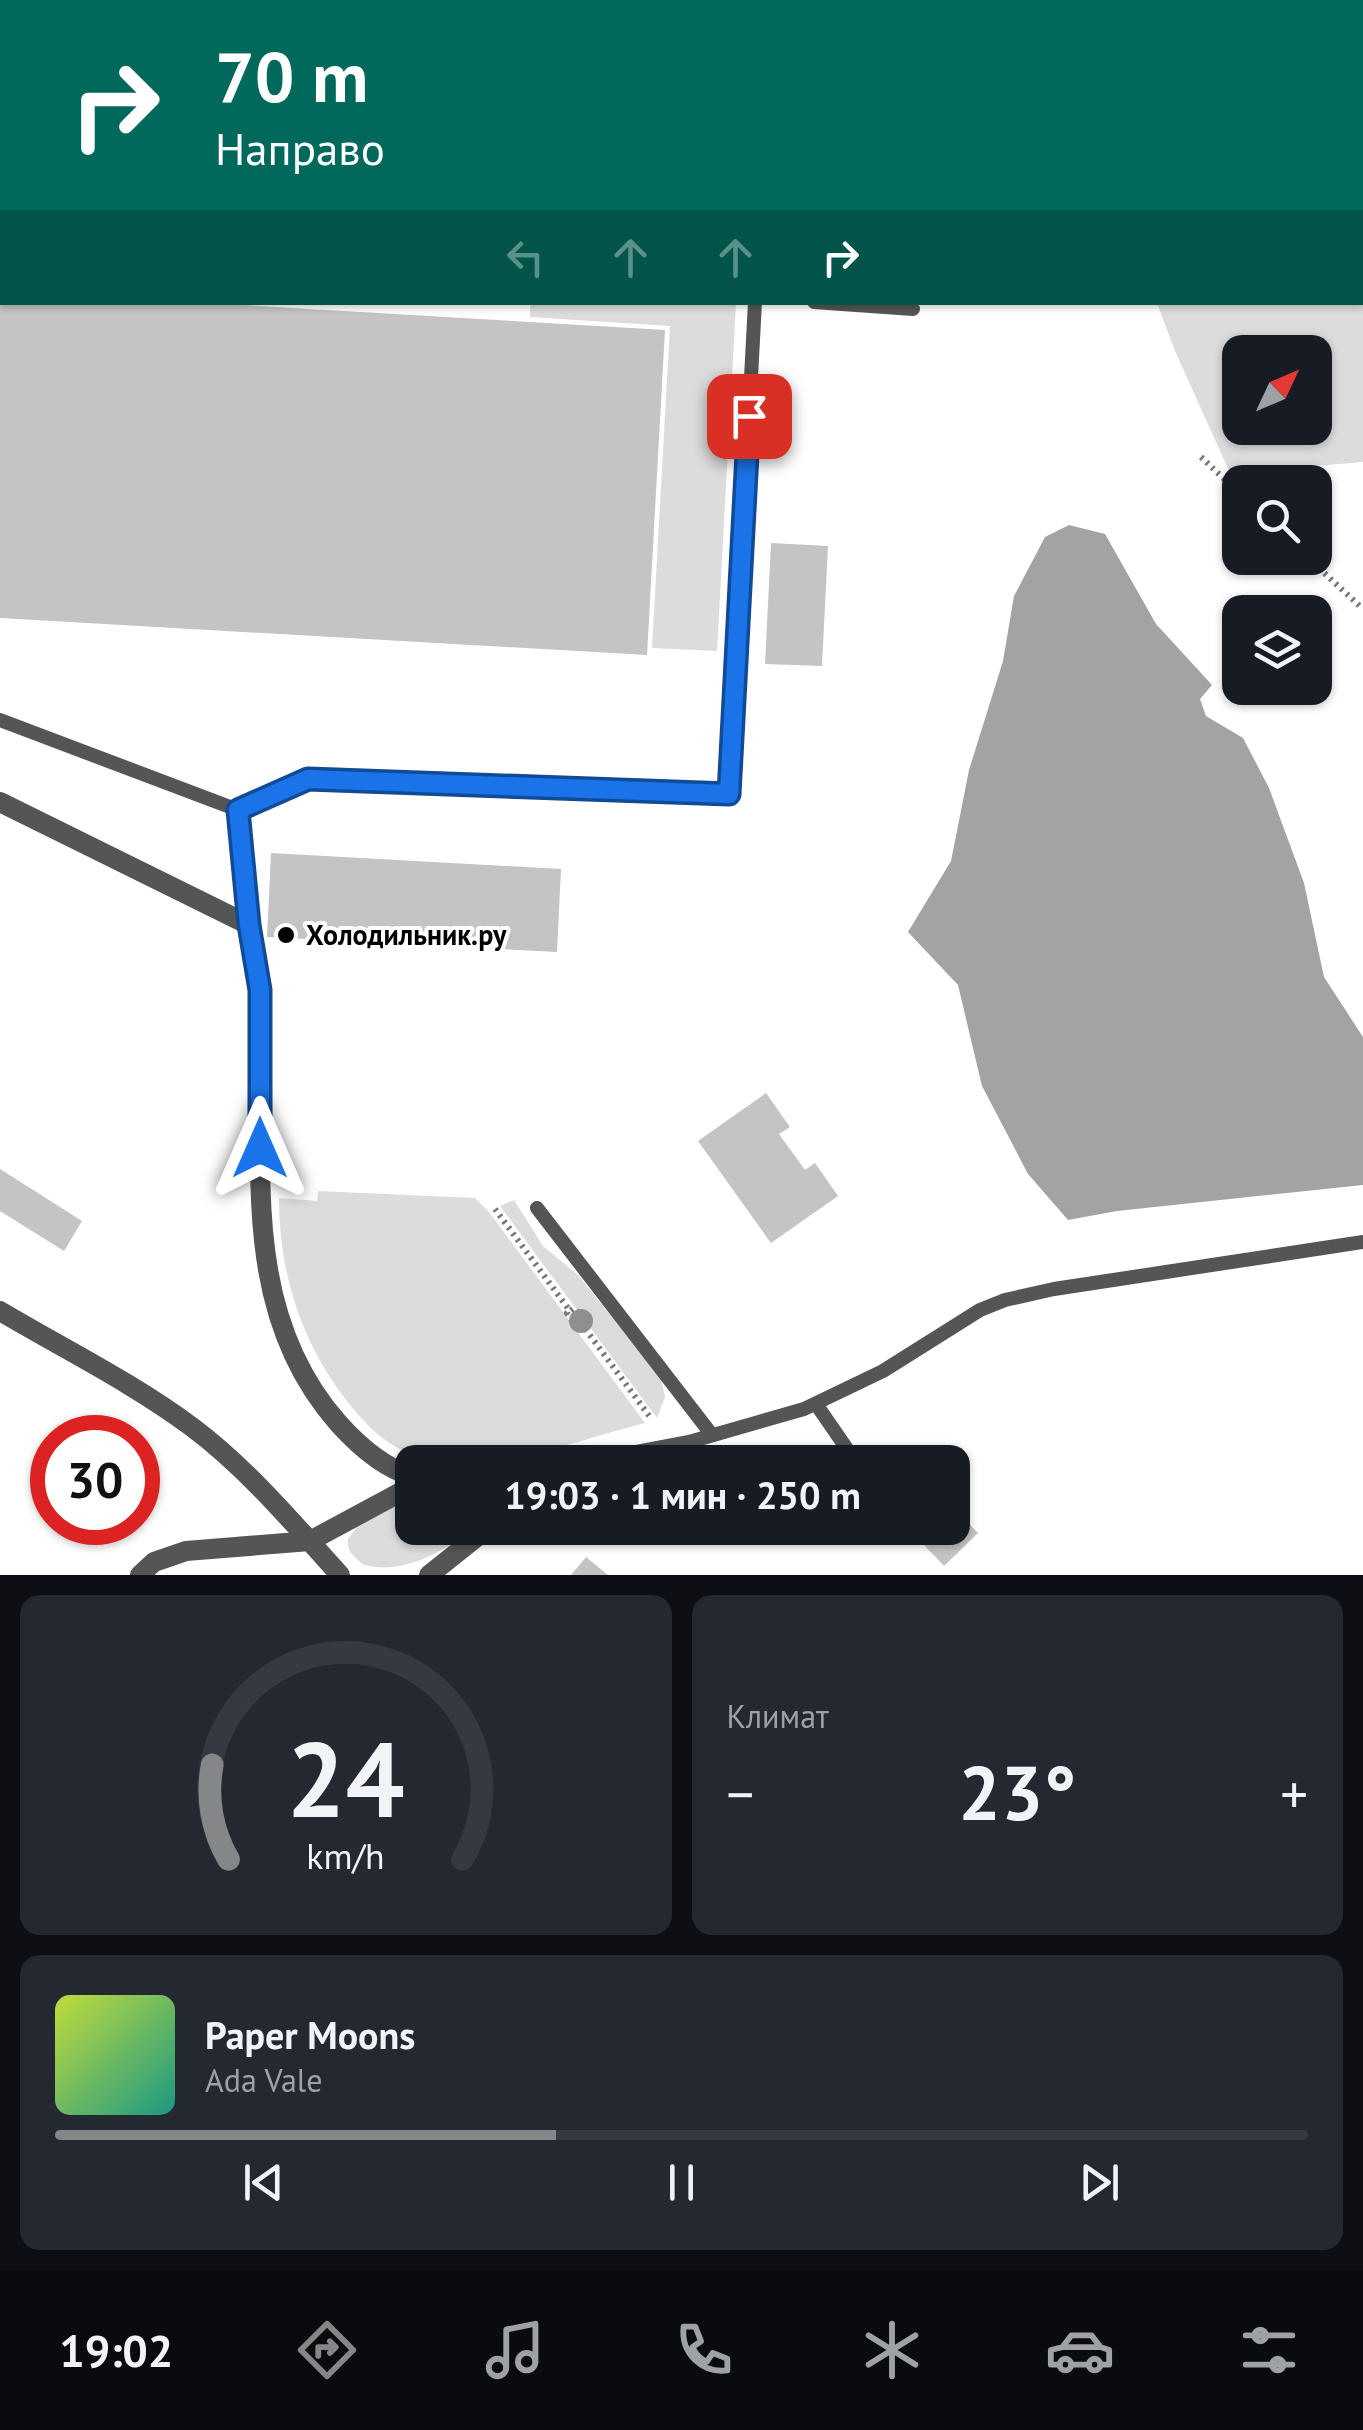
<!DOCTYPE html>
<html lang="ru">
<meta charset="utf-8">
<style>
body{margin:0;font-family:"PT Sans",sans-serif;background:#242831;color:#f1f3f6;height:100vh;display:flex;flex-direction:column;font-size:38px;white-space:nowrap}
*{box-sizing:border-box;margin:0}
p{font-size:32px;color:#9ea1a6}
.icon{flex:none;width:55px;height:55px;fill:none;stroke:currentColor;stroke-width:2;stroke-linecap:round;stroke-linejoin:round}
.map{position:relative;height:1575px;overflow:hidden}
.details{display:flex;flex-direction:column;gap:20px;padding:20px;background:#0d0f14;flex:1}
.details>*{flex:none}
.top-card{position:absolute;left:0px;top:0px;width:1365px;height:305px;box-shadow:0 2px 8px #0004;background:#00695c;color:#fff;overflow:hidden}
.needle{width:65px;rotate:46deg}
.controls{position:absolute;left:1222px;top:335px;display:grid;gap:20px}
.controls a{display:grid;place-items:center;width:110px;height:110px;border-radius:20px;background:#171b24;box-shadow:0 2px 8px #0004;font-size:50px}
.speed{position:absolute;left:30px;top:1415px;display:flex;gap:20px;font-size:50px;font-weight:700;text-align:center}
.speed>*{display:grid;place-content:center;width:130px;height:130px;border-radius:50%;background:#171b24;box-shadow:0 2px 8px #0004;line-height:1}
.speed .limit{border:15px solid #d22;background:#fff;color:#111}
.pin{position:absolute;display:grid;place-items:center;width:85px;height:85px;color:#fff;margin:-42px;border-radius:20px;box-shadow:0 5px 15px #0006}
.me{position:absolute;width:110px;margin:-55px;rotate:0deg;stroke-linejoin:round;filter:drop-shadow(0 0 8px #0008)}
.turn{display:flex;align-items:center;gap:35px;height:210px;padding:0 50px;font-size:45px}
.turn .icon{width:130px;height:130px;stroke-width:2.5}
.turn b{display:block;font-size:70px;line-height:85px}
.lanes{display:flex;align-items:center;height:95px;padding:0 50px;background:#0003;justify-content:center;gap:50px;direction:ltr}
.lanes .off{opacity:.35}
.big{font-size:75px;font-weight:700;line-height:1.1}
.details .card{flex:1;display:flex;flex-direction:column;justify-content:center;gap:15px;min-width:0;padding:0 35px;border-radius:20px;background:#242831}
.details .dial{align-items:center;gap:0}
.dial svg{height:260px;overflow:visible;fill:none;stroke:#363941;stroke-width:7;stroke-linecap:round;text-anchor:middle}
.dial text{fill:#f1f3f6;stroke:none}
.song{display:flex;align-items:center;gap:30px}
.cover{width:120px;height:120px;border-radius:15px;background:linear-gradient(135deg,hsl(70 70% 55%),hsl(170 70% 35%))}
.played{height:10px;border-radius:5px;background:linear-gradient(90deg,#858687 40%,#363941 40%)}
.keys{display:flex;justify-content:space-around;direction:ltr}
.heat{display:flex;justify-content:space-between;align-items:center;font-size:55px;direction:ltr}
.details .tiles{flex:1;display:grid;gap:20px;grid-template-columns:1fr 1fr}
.card:last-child{grid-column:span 2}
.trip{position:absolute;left:395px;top:1445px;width:575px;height:100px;border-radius:20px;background:#171b24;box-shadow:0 2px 8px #0004;font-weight:700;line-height:100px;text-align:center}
.tab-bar{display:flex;height:160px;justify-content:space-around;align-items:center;background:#090b0e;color:#9ea1a6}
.tab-bar .icon{width:70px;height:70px}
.tab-bar .on{color:#858687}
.tab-bar b{font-size:45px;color:#f1f3f6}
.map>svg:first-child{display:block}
.green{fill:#dcdcdc;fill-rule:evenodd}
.water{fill:#a3a3a3}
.building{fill:#c4c4c4}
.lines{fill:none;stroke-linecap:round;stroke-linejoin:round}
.path{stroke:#777;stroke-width:6;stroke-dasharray:2.5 5;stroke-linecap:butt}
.service{stroke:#555;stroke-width:14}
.minor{stroke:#555;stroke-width:20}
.tree{fill:#8f8f8f}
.route-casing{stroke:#114b97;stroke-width:25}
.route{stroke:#1a73e8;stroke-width:18}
.poi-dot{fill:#000;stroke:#fff;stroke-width:4}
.labels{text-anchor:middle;stroke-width:8;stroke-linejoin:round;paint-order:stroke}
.poi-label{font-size:28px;font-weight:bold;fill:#000;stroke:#fff;text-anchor:start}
</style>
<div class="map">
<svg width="1363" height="1575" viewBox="0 0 1363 1575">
<rect width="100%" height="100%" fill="#fff"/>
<path class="green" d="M1046 0H1308L1309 2H1047Z
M1363 145V462L1230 473 1175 351 1157 303 1362 302ZM1315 352V428H1240V352Z
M530 303H736L717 651 652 648 670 326 530 317Z
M318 1191 475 1198 489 1212 645 1423C579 1440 511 1467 443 1462 412 1460 384 1443 364 1421 307 1359 279 1282 279 1198L317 1201Z
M514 1200 543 1246 578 1275 661 1378 665 1397 657 1418 500 1206Z
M412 1497V1528H474C443 1552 404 1575 364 1565 354 1557 347 1552 348 1539L357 1527Z"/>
<path class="water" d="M1069 525 1105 534 1156 624 1212 685 1200 699 1206 716 1243 738 1269 788 1304 883 1324 977 1363 1037V1185L1117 1211 1068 1220 1028 1174 982 1086 958 985 908 932 951 861 969 770 1003 661 1014 596 1045 537Z"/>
<path class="building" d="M0 302H192L665 330 647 655 0 618Z
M771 543 828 546 822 666 765 664Z
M271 853 561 869 557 952 267 937Z
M766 1093 790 1127 779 1134 805 1170 815 1163 838 1196 771 1243 698 1141Z
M0 1169 82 1221 64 1251 0 1211Z
M952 1506 978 1533 944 1566 908 1528H952Z
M586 1557 608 1575H571Z"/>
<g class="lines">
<path class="path" d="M1201 457 1240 494
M1308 558 1363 609
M495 1209 570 1311 574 1308 584 1321 576 1327 567 1313 570 1311
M581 1323 650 1417"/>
<path class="service" d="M425 2 426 0
M0 173H2
M814 302 913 309
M0 720 238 810 308 779 729 794 755 302
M238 810 249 925
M537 1208 712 1435
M816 1404 856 1462
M584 1462 689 1442 804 1409 883 1371 980 1310 1005 1300 1054 1289 1363 1242"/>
<path class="minor" d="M0 802 249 925C253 947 259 970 260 993 268 1140 231 1303 339 1424 358 1445 384 1468 412 1476
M0 1311C64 1349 133 1383 192 1427 248 1469 294 1524 340 1575
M140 1575 154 1562 186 1551 310 1541 412 1486
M429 1575 488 1528"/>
</g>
<circle class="tree" cx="581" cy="1321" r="12"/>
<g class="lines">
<g class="route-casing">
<path id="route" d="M260 1148V990L249 925 238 810 308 779 729 794 749 416"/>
</g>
<use href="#route" class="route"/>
</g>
<circle class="poi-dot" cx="286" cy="935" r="10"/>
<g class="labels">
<g class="poi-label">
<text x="306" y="945">Холодильник.ру</text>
</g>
</g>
</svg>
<div class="controls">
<a><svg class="needle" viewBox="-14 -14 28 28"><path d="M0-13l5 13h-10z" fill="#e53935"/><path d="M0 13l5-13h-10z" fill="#9ea1a6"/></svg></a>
<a><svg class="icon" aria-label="search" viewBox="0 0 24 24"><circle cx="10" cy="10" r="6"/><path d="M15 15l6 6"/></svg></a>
<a><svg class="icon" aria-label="layers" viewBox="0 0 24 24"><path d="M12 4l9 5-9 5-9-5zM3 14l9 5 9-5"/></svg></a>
</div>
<div class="speed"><div class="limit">30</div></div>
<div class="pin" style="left:749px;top:416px;background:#d93025"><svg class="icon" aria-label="arrive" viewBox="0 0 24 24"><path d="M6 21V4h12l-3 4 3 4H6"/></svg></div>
<svg class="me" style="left:260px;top:1148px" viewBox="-20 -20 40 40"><path d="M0-17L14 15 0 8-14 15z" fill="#1a73e8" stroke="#fff" stroke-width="4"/></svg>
<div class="trip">19:03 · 1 мин · 250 m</div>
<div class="top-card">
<div class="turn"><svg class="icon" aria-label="right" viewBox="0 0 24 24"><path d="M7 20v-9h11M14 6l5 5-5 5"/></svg><div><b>70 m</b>Направо</div></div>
<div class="lanes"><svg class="icon off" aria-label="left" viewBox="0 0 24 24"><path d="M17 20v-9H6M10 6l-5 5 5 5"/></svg><svg class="icon off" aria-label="ahead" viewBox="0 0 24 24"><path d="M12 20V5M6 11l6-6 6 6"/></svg><svg class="icon off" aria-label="ahead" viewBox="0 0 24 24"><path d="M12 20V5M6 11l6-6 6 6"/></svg><svg class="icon" aria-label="right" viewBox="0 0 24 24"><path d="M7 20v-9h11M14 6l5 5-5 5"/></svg></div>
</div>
</div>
<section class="details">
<div class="tiles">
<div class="card dial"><svg viewBox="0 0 100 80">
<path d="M14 69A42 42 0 1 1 86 69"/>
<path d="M14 69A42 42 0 0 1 9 40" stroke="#858687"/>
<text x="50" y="56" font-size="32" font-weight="700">24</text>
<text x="50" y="72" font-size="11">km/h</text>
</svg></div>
<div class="card"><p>Климат</p>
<div class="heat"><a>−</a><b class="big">23°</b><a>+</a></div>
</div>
<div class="card">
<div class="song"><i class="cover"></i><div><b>Paper Moons</b><p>Ada Vale</p></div></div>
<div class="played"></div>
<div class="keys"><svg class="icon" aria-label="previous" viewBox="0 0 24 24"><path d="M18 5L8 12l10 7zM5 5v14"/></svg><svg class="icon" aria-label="pause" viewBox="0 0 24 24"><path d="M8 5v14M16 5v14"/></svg><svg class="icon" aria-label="next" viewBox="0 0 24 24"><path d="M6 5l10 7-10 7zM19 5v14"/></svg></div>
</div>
</div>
</section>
<nav class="tab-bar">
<b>19:02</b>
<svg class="icon on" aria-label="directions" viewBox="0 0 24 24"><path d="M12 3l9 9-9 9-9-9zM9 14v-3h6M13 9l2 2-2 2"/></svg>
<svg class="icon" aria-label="music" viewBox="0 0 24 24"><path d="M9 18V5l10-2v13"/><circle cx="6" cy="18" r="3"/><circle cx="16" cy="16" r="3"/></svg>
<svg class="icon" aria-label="phone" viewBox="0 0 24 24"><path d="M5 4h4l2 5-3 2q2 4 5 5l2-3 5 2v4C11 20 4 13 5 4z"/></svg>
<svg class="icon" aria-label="climate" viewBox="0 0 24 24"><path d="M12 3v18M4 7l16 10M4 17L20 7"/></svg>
<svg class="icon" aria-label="car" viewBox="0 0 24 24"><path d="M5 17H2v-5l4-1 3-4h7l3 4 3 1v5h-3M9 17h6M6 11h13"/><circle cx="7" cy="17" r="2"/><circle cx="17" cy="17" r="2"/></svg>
<svg class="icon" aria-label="filters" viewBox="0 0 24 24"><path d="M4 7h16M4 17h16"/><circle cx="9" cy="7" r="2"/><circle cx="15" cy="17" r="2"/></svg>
</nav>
